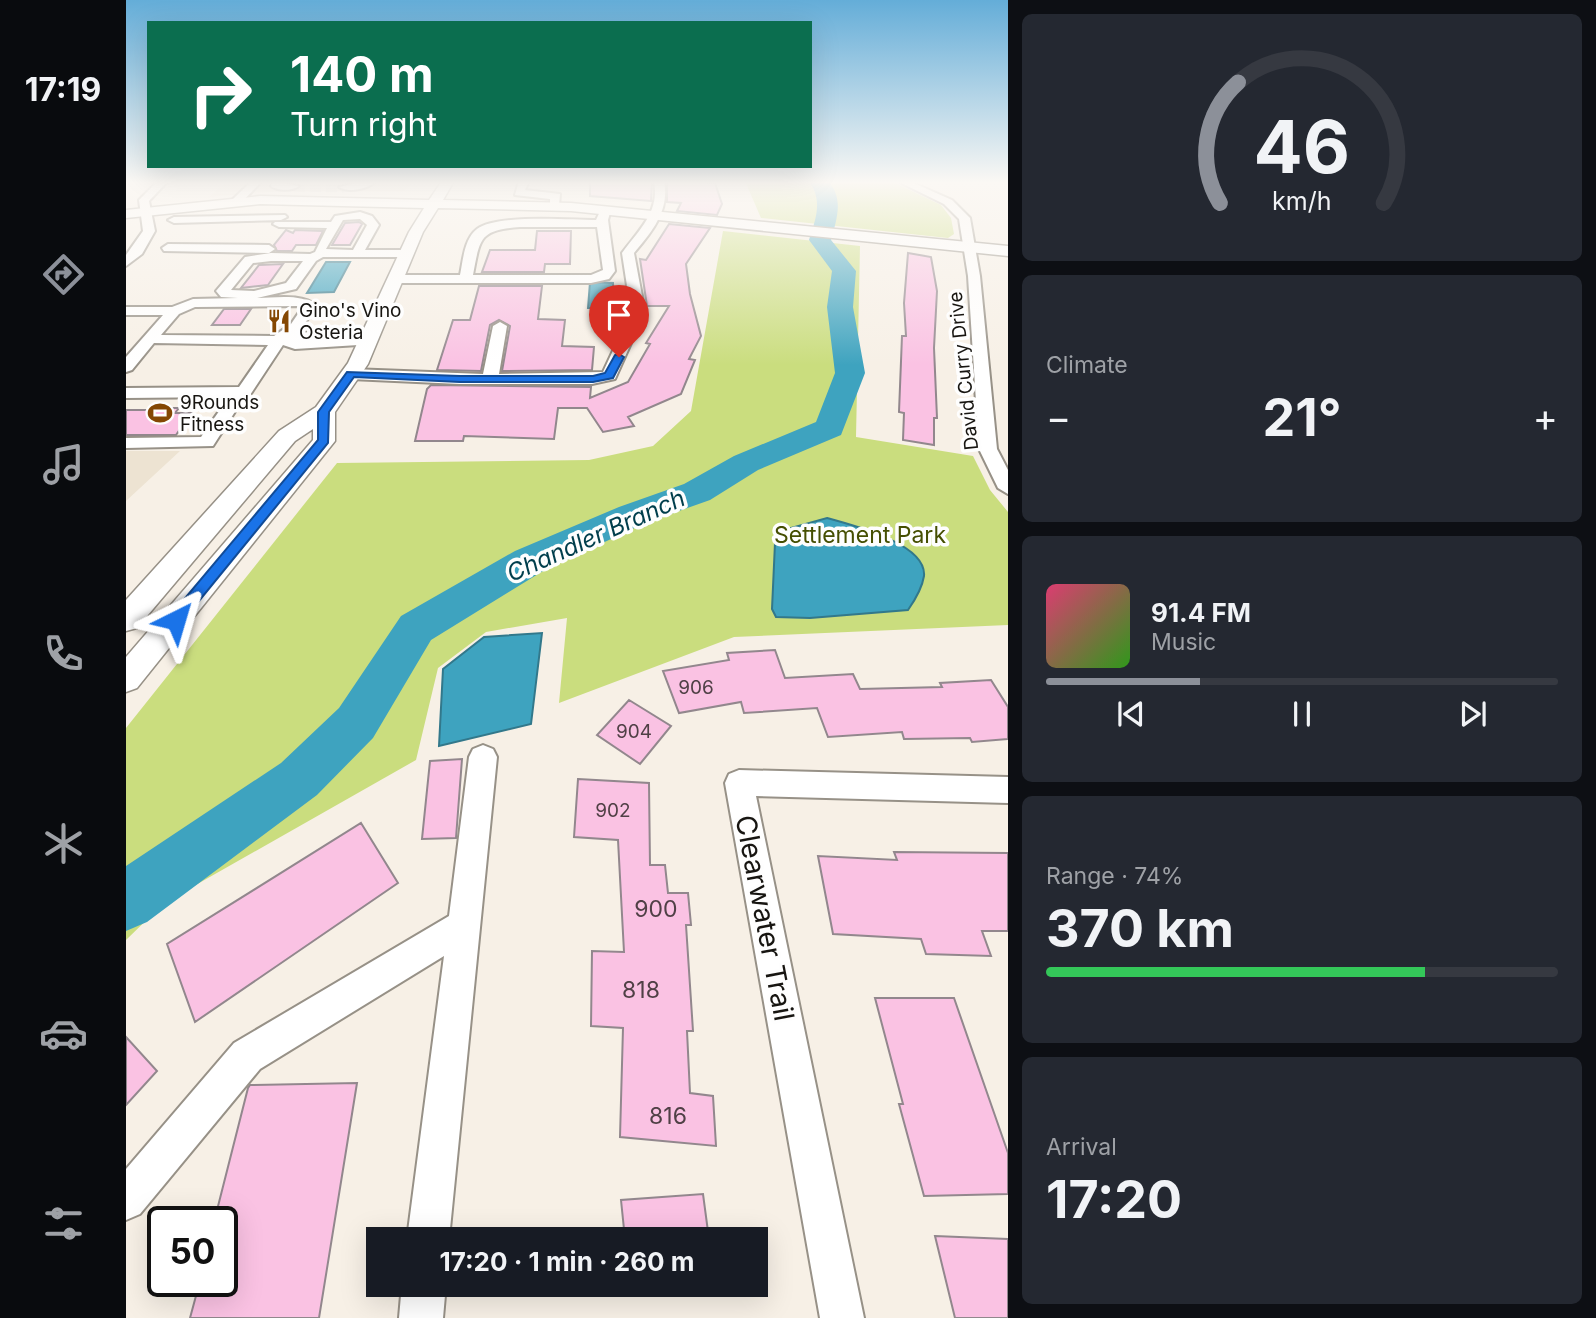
<!DOCTYPE html>
<meta charset="utf-8">
<style>
body{margin:0;font-family:Inter,sans-serif;background:#242831;color:#f1f3f6;height:100vh;display:flex;flex-direction:column;font-size:26px;white-space:nowrap}
*{box-sizing:border-box;margin:0}
p{font-size:23px;color:#9ea1a6}
.icon{flex:none;width:38px;height:38px;fill:none;stroke:currentColor;stroke-width:2;stroke-linecap:round;stroke-linejoin:round}
.map{position:relative;flex:1;overflow:hidden}
.side{display:flex;flex-direction:column;gap:14px;padding:14px;background:#0d0f14;width:588px}
.side>*{flex:none}
.banner{position:absolute;left:21px;top:21px;width:665px;height:147px;border-radius:0px;box-shadow:0 7px 28px #0002;background:#0b6e4f;color:#fff;overflow:hidden}
.speed{position:absolute;left:21px;top:1206px;display:flex;gap:14px;font-size:35px;font-weight:700;text-align:center}
.speed>*{display:grid;place-content:center;width:91px;height:91px;border-radius:50%;background:#171b24;box-shadow:0 7px 28px #0002;line-height:1}
.speed .limit{border:4px solid #111;border-radius:10px;background:#fff;color:#111}
.pin{position:absolute;display:grid;place-items:center;width:60px;height:60px;color:#fff;margin:-72px -30px;border-radius:50% 50% 50% 0;rotate:-45deg;box-shadow:0 0 7px #0007}
.pin .icon{rotate:45deg}
.me{position:absolute;width:77px;margin:-38px;rotate:40deg;stroke-linejoin:round;filter:drop-shadow(0 0 5px #0008)}
.turn{display:flex;align-items:center;gap:24px;height:147px;padding:0 28px;font-size:32px}
.turn .icon{width:91px;height:91px;stroke-width:2.5}
.turn b{display:block;font-size:49px;line-height:60px}
.big{font-size:52px;font-weight:700;line-height:1.1}
.side .card{flex:1;display:flex;flex-direction:column;justify-content:center;gap:10px;min-width:0;padding:0 24px;border-radius:10px;background:#242831}
.side .dial{align-items:center;gap:0}
.dial svg{height:182px;overflow:visible;fill:none;stroke:#363941;stroke-width:7;stroke-linecap:round;text-anchor:middle}
.dial text{fill:#f1f3f6;stroke:none}
.song{display:flex;align-items:center;gap:21px}
.cover{width:84px;height:84px;border-radius:10px;background:linear-gradient(135deg,hsl(340 70% 55%),hsl(110 70% 35%))}
.played{height:7px;border-radius:4px;background:linear-gradient(90deg,#8c9099 30%,#363941 30%)}
.keys{display:flex;justify-content:space-around;direction:ltr}
.heat{display:flex;justify-content:space-between;align-items:center;font-size:38px;direction:ltr}
.charge{height:10px;border-radius:5px;background:linear-gradient(90deg,#34c759 74%,#363941 0)}
.trip{position:absolute;left:240px;top:1227px;width:402px;height:70px;border-radius:0px;background:#171b24;box-shadow:0 7px 28px #0002;font-weight:700;line-height:70px;text-align:center}
main{display:flex;flex:1;min-height:0}
.tabs{display:flex;flex-direction:column;width:126px;justify-content:space-around;align-items:center;background:#090b0e;color:#9ea1a6}
.tabs .icon{width:49px;height:49px}
.tabs .active{color:#8c9099}
.tabs b{font-size:32px;color:#f1f3f6}
.map>svg:first-child{display:block}
.built{fill:#ede3d2}
.green{fill:#cadd7e}
.water{fill:#3ea3bf;stroke:#32788b;stroke-width:2}
.lines{fill:none;stroke-linecap:round;stroke-linejoin:round}
.river{fill:#3ea3bf;fill-rule:evenodd}
.building{fill:#fac2e3;stroke:#92878d;stroke-width:2}
.minor-tunnel{stroke:#d5cfc6;stroke-width:11;stroke-dasharray:11 5;stroke-linecap:butt}
.minor-casing{stroke:#979187;stroke-width:4}
.major-casing{stroke:#979187;stroke-width:3}
.minor{fill:#fff;fill-rule:evenodd}
.major{fill:#fff;fill-rule:evenodd}
.route{fill:#1a73e8;stroke:#114b97;stroke-width:2}
.labels{text-anchor:middle;stroke-width:7;stroke-linejoin:round;paint-order:stroke}
.far-poi-label{font-size:19px;fill:#171511;stroke:#fefefe;text-anchor:start}
.far-street-label{font-size:19px;fill:#171511;stroke:#fefefe}
.number-label{font-size:19px;fill:#504046}
.park-label{font-size:23px;fill:#454f02;stroke:#fefefe}
.near-number-label{font-size:23px;fill:#504046}
.water-label{font-size:24px;font-style:italic;fill:#003e4c;stroke:#fefefe}
.near-street-label{font-size:28px;fill:#171511;stroke:#fefefe}
</style>
<main>
<nav class="tabs">
<b>17:19</b>
<svg class="icon active" aria-label="directions" viewBox="0 0 24 24"><path d="M12 3l9 9-9 9-9-9zM9 14v-3h6M13 9l2 2-2 2"/></svg>
<svg class="icon" aria-label="music" viewBox="0 0 24 24"><path d="M9 18V5l10-2v13"/><circle cx="6" cy="18" r="3"/><circle cx="16" cy="16" r="3"/></svg>
<svg class="icon" aria-label="phone" viewBox="0 0 24 24"><path d="M5 4h4l2 5-3 2q2 4 5 5l2-3 5 2v4C11 20 4 13 5 4z"/></svg>
<svg class="icon" aria-label="climate" viewBox="0 0 24 24"><path d="M12 3v18M4 7l16 10M4 17L20 7"/></svg>
<svg class="icon" aria-label="car" viewBox="0 0 24 24"><path d="M5 17H2v-5l4-1 3-4h7l3 4 3 1v5h-3M9 17h6M6 11h13"/><circle cx="7" cy="17" r="2"/><circle cx="17" cy="17" r="2"/></svg>
<svg class="icon" aria-label="filters" viewBox="0 0 24 24"><path d="M4 7h16M4 17h16"/><circle cx="9" cy="7" r="2"/><circle cx="15" cy="17" r="2"/></svg>
</nav>
<div class="map">
<svg width="882" height="1318" viewBox="0 0 882 1318">
<rect width="100%" height="100%" fill="#f7f0e6"/>
<path class="built" d="M101 181H289L278 191H160L83 197Z
M0 451H54L0 501Z"/>
<path class="green" d="M619 181H765L815 205 825 218 828 234 822 238 635 218Z
M597 231 734 246 730 437 847 456 864 490 882 512V625L608 637 433 703 441 618 360 632 312 668 290 760 38 903 0 940V728L211 463 463 460 527 446 565 411Z"/>
<path class="water" d="M200 262H224L208 292 181 293Z
M464 282 487 283 488 308H462Z
M701 518C725 525 801 543 798 576 796 589 789 600 782 610L684 618 650 617 646 609 649 543 654 531Z
M416 633 405 724 313 746 317 669 358 637Z"/>
<g class="lines">
<path class="river" d="M683 181H702C718 199 711 218 705 240L730 271 727 307 739 373 715 435 632 470 584 500 519 523 417 571 305 640 247 738 191 795 21 922 0 931V866L155 763 213 708 275 616 389 551 493 507 558 484 608 456 690 422 709 373 701 307 706 271 683 240C690 218 697 201 683 181Z"/>
</g>
<path class="building" d="M464 181H526L525 201 464 196Z
M541 181 589 183 596 204 591 215 551 211 555 203 541 202Z
M233 222 236 224 224 245H206L219 223Z
M543 224 584 228 560 264 564 294 575 336 563 359 569 360 555 394 502 417 508 426 477 432 461 408H432L428 439 338 436 337 441H289L301 389 305 385 465 387 464 398 502 382 524 344 520 343 543 306H521L514 259 520 260Z
M160 230 167 233 169 230 197 231 190 245H170L166 251H151L148 245Z
M411 231H445L444 264H419L418 272H356L364 250H409Z
M782 253 805 257 811 291 808 348 811 418H808V445L777 440 778 413 773 412 776 336H780L778 303Z
M157 264 142 285 115 288 133 265Z
M353 286H416L412 319 439 320 436 346 468 347 466 370 376 371 384 326 373 320 364 325 355 371 311 370 327 320H344Z
M98 309H125L114 325H86Z
M28 408H53L49 413H65L50 435H0V410H26Z
M649 650 659 678 727 674 734 689 816 687 814 683 865 680 882 707V739L846 742 844 738 778 739 776 732 702 737 691 708 618 713 615 702 553 713 537 671 603 660 601 653Z
M503 700 545 726 514 764 471 735Z
M336 759 330 838 296 839 304 761Z
M452 779 523 783 524 865H539L542 893H562L565 925H560L567 1031H561L564 1093 587 1096 590 1146 494 1137 497 1028 465 1026 466 951 498 952 492 840 448 837Z
M235 823 272 883 69 1022 41 944Z
M768 852 882 853V931H856L865 956 800 954 795 939 707 934 692 856 771 860Z
M749 998H828L882 1153V1194L798 1196 773 1104H777Z
M0 1037 31 1071 0 1105Z
M231 1083 193 1318H64L74 1281H96V1222H88L122 1088 124 1085Z
M577 1194 583 1239H499L495 1200Z
M809 1236 882 1239V1318H829Z"/>
<g class="lines">
<path class="minor-tunnel" d="M168 186 218 187"/>
<g class="minor-casing">
<path id="minor" d="M32 181H42L23 201 29 231 16 254 0 266V255L17 231 13 200Z
M126 181H136L115 203H107V199Z
M147 181H157L156 183 173 186C167 191 151 191 145 186Z
M239 181H250C242 189 223 193 213 187Z
M393 181H403L399 190 434 194 433 206 424 208V199L389 195Z
M528 181H538C544 210 526 232 508 253L519 312 489 379 466 384H334L225 379 217 374 225 369 357 374 367 326 374 322 381 326 373 374 477 372 505 312 496 253C513 230 534 212 528 181Z
M771 181H783L826 200 844 218 854 276 871 449 882 470V494L872 488 853 449 842 276 833 219 818 204Z
M476 207 485 209 482 220 489 271 483 279 465 283H269L263 279 269 275H334C337 261 338 239 351 229 371 214 444 220 470 220ZM394 227H471L477 270 465 275H347C354 237 354 230 394 227Z
M234 212 246 216 253 225 239 250H279L285 254 283 257H197L190 261 170 289 131 298C150 298 176 293 191 306L171 334C191 329 207 337 226 337 234 338 241 336 248 338L250 341 248 344 169 349 157 345 124 395 112 407 87 446 0 448V438L75 437 103 397 0 398V388L113 387 142 345 28 343 6 370 0 372V357L37 315H0V307H46L67 299 112 298 95 297 90 291 119 257 145 253 184 254 189 252 201 228 153 227 147 224 149 222H205L209 216ZM234 219 241 225 227 250 200 249 217 220ZM145 261H177L160 283 128 291 105 290 127 263ZM171 306 176 308 165 324 148 336 35 335 53 314 69 307Z
M159 215 161 217 155 220 48 223 42 220 48 217Z
M42 244 143 245 149 249 143 253 38 251 36 248Z
M357 745 367 749 371 757 323 1239H281L318 956 134 1069 14 1214 0 1220V1169L108 1043 323 916 343 757 347 749Z
M613 770 882 777V803L630 796 738 1318H694L599 783 603 774Z
M276 1284H320L317 1318H273Z"/>
</g>
<g class="major-casing">
<path id="major" d="M316 181H328L317 200 445 203 882 246V256L445 211 312 208 297 232 242 364 209 412V441L11 688 0 692V657L187 440V429L169 441 11 628 0 631V600L153 431 190 407 222 363 283 232 298 208 134 204 0 218V210L134 196 303 200Z"/>
</g>
<use href="#minor" class="minor"/>
<use href="#major" class="major"/>
</g>
<linearGradient id="sky" x2="0" y2="1"><stop stop-color="#64add8"/><stop offset="0.5" stop-color="#fbf8f4"/><stop offset="1" stop-color="#fbf8f4" stop-opacity="0"/></linearGradient>
<rect width="882" height="365" fill="url(#sky)"/>
<path class="route" d="M493 354 498 357 487 378 467 382H334L228 377 203 412 202 443 55 623H44L42 620 44 616 192 440V412L221 372 334 376H467L479 373 489 355Z"/>
<defs>
<g id="restaurant-bare" transform="scale(1.89)"><path d="M-5-6h1v4h1v-4h1v4h1v-4h1v5L-1.5 .5V6h-2V.5L-5-1ZM5-6V6H3V1.5H1.5Q1.5-4 5-6Z" fill="#844703" stroke="#fefefe" stroke-width="2.5" paint-order="stroke"/></g>
<g id="stadium-bare" transform="scale(1.89)"><path d="M0-5a6.5 5 0 1 0 0 10a6.5 5 0 1 0 0-10ZM-3.5-1.8h7v3.6h-7Z" fill="#844703" stroke="#fefefe" stroke-width="2.5" paint-order="stroke"/></g>
</defs>
<g fill-rule="evenodd">
<use href="#restaurant-bare" x="153" y="321"/>
<use href="#stadium-bare" x="34" y="413"/>
</g>
<g class="labels">
<g class="far-poi-label">
<text x="173" y="317">Gino's Vino<tspan x="173" dy="22">Osteria</tspan></text>
<text x="54" y="409">9Rounds<tspan x="54" dy="22">Fitness</tspan></text>
</g>
<g class="far-street-label">
<text transform="translate(837 371) rotate(-96)" y="7">David Curry Drive</text>
</g>
<g class="number-label">
<text x="570" y="694">906</text>
<text x="508" y="738">904</text>
<text x="487" y="817">902</text>
</g>
<g class="park-label">
<text x="734" y="543">Settlement Park</text>
</g>
<g class="near-number-label">
<text x="530" y="917">900</text>
<text x="515" y="998">818</text>
<text x="542" y="1124">816</text>
</g>
<g class="water-label">
<text transform="translate(470 536) rotate(-24)" y="8">Chandler Branch</text>
</g>
<g class="near-street-label">
<text transform="translate(639 918) rotate(79)" y="10">Clearwater Trail</text>
</g>
</g>
</svg>
<div class="speed"><div class="limit">50</div></div>
<div class="pin" style="left:493px;top:357px;background:#d93025"><svg class="icon" aria-label="arrive" viewBox="0 0 24 24"><path d="M6 21V4h12l-3 4 3 4H6"/></svg></div>
<svg class="me" style="left:50px;top:620px" viewBox="-20 -20 40 40"><path d="M0-17L14 15 0 8-14 15z" fill="#1a73e8" stroke="#fff" stroke-width="4"/></svg>
<div class="trip">17:20 · 1 min · 260 m</div>
<div class="banner">
<div class="turn"><svg class="icon" aria-label="right" viewBox="0 0 24 24"><path d="M7 20v-9h11M14 6l5 5-5 5"/></svg><div><b>140 m</b>Turn right</div></div>
</div>
</div>
<section class="side">
<div class="card dial"><svg viewBox="0 0 100 80">
<path d="M14 69A42 42 0 1 1 86 69"/>
<path d="M14 69A42 42 0 0 1 22 16" stroke="#8c9099"/>
<text x="50" y="56" font-size="32" font-weight="700">46</text>
<text x="50" y="72" font-size="11">km/h</text>
</svg></div>
<div class="card"><p>Climate</p>
<div class="heat"><a>−</a><b class="big">21°</b><a>+</a></div>
</div>
<div class="card">
<div class="song"><i class="cover"></i><div><b>91.4 FM</b><p>Music</p></div></div>
<div class="played"></div>
<div class="keys"><svg class="icon" aria-label="previous" viewBox="0 0 24 24"><path d="M18 5L8 12l10 7zM5 5v14"/></svg><svg class="icon" aria-label="pause" viewBox="0 0 24 24"><path d="M8 5v14M16 5v14"/></svg><svg class="icon" aria-label="next" viewBox="0 0 24 24"><path d="M6 5l10 7-10 7zM19 5v14"/></svg></div>
</div>
<div class="card"><p>Range · 74%</p><b class="big">370 km</b><div class="charge"></div></div>
<div class="card"><p>Arrival</p><b class="big">17:20</b></div>
</section>
</main>
